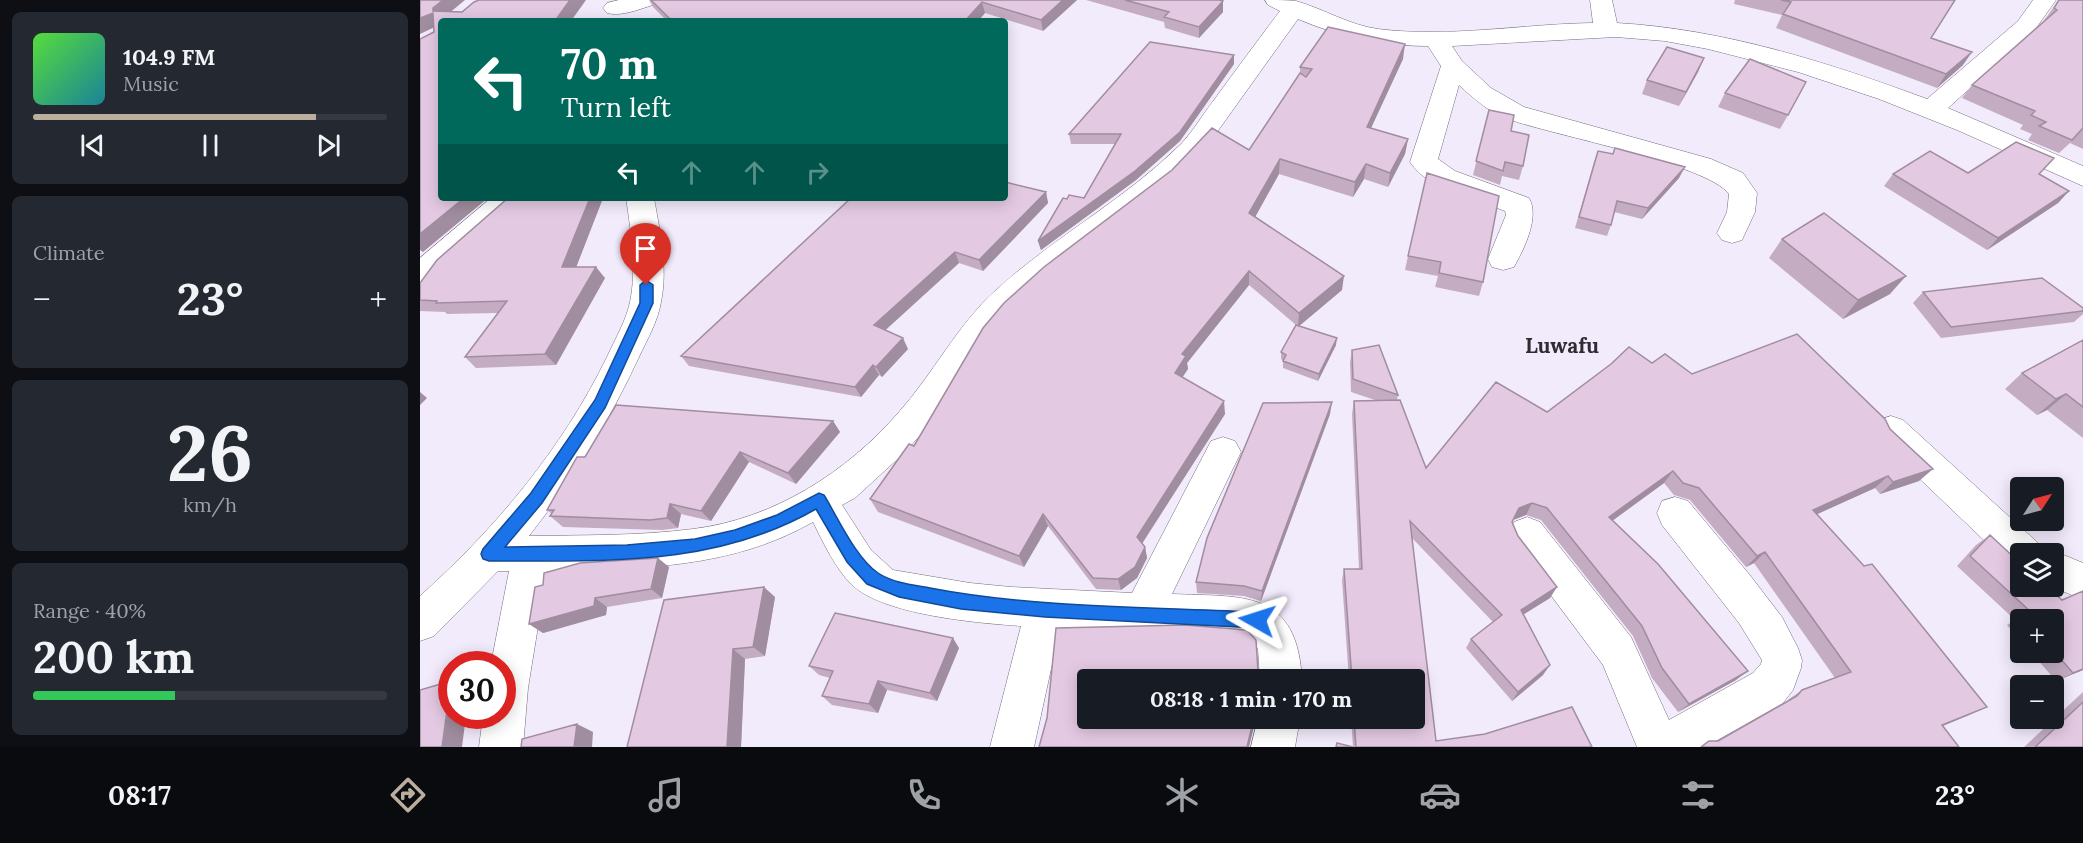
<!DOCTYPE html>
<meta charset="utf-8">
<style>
body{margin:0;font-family:Lora,serif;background:#242831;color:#f1f3f6;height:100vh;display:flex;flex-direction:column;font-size:22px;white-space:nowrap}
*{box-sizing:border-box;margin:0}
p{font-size:20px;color:#9ea1a6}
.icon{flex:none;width:33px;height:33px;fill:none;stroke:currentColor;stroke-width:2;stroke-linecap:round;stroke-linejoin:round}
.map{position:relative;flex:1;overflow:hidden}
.drawer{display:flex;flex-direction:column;gap:12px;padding:12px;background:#0d0f14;width:420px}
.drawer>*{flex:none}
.banner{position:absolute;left:18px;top:18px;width:570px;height:183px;border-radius:6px;box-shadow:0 3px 15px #0003;background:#00695c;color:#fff;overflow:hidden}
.needle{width:39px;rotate:54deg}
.controls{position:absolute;left:1590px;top:477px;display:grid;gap:12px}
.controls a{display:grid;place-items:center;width:54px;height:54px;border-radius:6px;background:#171b24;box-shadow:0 3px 15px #0003;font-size:30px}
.speed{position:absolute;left:18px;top:651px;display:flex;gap:12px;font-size:30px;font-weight:700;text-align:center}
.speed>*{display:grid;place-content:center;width:78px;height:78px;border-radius:50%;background:#171b24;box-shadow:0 3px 15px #0003;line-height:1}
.speed .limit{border:9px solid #d22;background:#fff;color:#111}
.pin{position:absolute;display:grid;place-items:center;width:51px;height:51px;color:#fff;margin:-62px -26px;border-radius:50% 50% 50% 0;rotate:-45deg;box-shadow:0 0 6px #0007}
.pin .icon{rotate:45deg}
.me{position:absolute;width:66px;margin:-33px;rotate:276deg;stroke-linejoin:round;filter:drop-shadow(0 0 4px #0008)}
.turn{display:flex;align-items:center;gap:21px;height:126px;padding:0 24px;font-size:27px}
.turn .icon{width:78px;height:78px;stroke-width:2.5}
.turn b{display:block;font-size:42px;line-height:51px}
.lanes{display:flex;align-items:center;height:57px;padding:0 24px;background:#0003;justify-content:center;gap:30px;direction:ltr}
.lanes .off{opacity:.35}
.big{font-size:45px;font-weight:700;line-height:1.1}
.drawer .widget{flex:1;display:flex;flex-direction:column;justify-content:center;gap:9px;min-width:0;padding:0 21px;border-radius:9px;background:#242831}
.drawer .dial{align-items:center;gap:0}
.dial b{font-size:78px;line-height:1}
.song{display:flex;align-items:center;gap:18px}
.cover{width:72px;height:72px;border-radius:9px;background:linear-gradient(135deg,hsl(110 70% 55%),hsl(190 70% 35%))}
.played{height:6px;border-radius:3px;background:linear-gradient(90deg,#bcae9d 80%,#363941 80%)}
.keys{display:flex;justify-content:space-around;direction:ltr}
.heat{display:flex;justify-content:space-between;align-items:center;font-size:33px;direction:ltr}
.charge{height:9px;border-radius:4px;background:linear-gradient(90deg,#34c759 40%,#363941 0)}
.trip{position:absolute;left:657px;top:669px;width:348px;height:60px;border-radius:6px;background:#171b24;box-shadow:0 3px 15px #0003;font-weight:700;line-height:60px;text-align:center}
.tabs{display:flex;height:96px;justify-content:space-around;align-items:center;background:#090b0e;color:#9ea1a6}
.tabs .icon{width:42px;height:42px}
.tabs .selected{color:#bcae9d}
.tabs b{font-size:27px;color:#f1f3f6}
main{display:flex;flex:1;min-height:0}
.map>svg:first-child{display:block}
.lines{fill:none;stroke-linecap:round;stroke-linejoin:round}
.minor-casing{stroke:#746d7c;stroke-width:1}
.minor{fill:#fff;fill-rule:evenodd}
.wall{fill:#c4adc3}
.shaded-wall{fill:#a08d9f}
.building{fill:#e4c9e3;stroke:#a08d9f;stroke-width:1.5}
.route{fill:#1a73e8;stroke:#114b97;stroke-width:1.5}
.labels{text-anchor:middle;stroke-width:6;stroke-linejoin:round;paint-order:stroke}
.district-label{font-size:21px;font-weight:bold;fill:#2e2b32;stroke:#f2ebfc}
</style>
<main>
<section class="drawer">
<div class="widget">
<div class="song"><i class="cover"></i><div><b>104.9 FM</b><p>Music</p></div></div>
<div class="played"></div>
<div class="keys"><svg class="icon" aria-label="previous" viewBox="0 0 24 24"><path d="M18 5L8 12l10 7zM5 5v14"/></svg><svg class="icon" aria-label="pause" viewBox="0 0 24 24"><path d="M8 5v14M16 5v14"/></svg><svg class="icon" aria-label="next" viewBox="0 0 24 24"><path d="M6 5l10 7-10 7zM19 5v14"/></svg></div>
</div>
<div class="widget"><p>Climate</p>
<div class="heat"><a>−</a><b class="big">23°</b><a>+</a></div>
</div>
<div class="widget dial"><b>26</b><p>km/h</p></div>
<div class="widget"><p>Range · 40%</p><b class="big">200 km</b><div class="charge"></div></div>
</section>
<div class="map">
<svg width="1663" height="747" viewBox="0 0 1663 747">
<rect width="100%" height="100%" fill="#f2ebfc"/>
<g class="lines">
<g class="minor-casing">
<path id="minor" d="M199 0H236L233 5C219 9 202 17 187 13L183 8 187 3Z
M845 0C854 0 867 0 876 1 904 9 929 25 958 29 1030 38 1102 24 1173 23L1170 0H1192L1197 23C1303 29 1407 62 1507 99L1598 21 1613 0H1636L1614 31 1528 108 1663 166V186L1537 130 1459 99 1378 72 1288 49 1245 41 1196 37 1032 46 1042 61 1071 88 1104 107 1291 159 1323 173 1337 193 1335 212 1322 240 1312 243 1302 240 1297 233 1307 212 1309 194C1287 164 1132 135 1088 119 1070 113 1053 98 1039 85L1018 159 1035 171 1109 198C1120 217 1104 249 1094 267L1083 270 1072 267 1068 259 1086 215 1085 211C1055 199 1009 191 990 162L1021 66 1008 46C963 46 920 37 878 19L782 153 752 183 626 280 587 316 566 341 505 430 483 454 435 498 422 505 451 550 473 570 550 583 591 587 712 593 791 441 803 437 815 441 821 452 752 594C824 597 877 589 882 680H840L838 649 828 638 755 632 640 628 614 747H570L601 626C557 623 464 615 432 585 415 568 404 544 393 522 311 569 218 569 127 571L108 688 103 747H59L63 716H82V664H71L89 571H78L14 636 0 641V596C76 528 142 449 187 357 195 339 206 321 210 302 217 268 211 232 206 198H234C240 232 248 268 241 302 238 321 227 340 219 357 189 422 153 480 109 536 163 535 219 536 273 529 354 519 427 472 479 412 514 373 537 325 576 290 634 237 706 199 762 143 774 130 783 114 794 100 816 70 838 40 860 11L848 5Z
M71 198H103L99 205 11 284 0 287V258Z
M1471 416 1483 420 1617 542 1623 554H1600V570L1591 566 1459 440 1454 430 1459 420Z
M1255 497 1268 501 1329 574 1362 617 1378 648 1382 660 1381 668 1373 690 1363 703 1285 747H1217L1183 665 1094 546 1088 534 1094 522 1107 517 1120 522 1211 637 1249 720 1333 673 1341 664 1342 660 1319 623 1242 525 1237 513 1242 501Z
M1634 551 1663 563V600L1631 586H1634V554H1628Z
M838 718H880L875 747H831Z"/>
</g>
<use href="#minor" class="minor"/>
</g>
<path class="wall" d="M229 0H657L623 31 565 13 558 21H247L233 7Z
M666 0H799L803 1V12L779 38 745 28 744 22Z
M1315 0H1535L1511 38 1543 65 1517 88 1356 28 1362 15 1314 4Z
M1638 0H1663V149L1650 143 1639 153 1608 140 1612 134 1600 129 1603 125 1542 98 1552 85 1623 22 1638 1Z
M1284 58 1278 72 1259 106 1222 94 1227 80Z
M983 59 951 128 988 139 985 154 968 187 944 179 933 197 859 174 835 217 922 290 879 326 916 345 898 381 863 368V361L861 359V352L876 325 829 285 767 363 768 369 762 377 805 414 722 544 725 547 727 558 717 578 701 590 676 589 628 526 604 567 458 512 450 499 494 446 829 150 880 73V67Z
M814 64 760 141 716 180 621 250 618 241 647 199 664 198 695 144H651L649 134Z
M1305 93 1368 115 1360 129 1298 107Z
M1069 110 1091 131 1103 166 1099 180 1082 176 1080 185 1053 175Z
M1178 151 1259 178 1222 219 1194 212 1191 225 1187 236 1155 228 1174 162Z
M1548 173 1620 174 1649 191 1638 203 1567 250 1464 186 1473 174Z
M626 192 628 203 563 271 539 263 465 330 488 349 462 377 459 375 441 397 269 366 261 356Z
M1079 196 1063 282 1059 296 1015 287 1018 276 985 270 988 256Z
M88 198H183L156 267 185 278 136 365 56 368 45 357 78 313 27 314 25 312 0 311V283Z
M1362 239 1470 294 1423 319 1349 258Z
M1503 292 1663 308V314L1654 322 1521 338 1493 303Z
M1663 340V438L1627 410 1617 415 1585 389 1602 373Z
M932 350 978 395 977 400 1006 468 1232 363 1272 374 1499 481 1460 494 1455 488 1397 514 1549 715 1523 726 1298 741 1366 703 1369 699 1382 690 1415 678 1334 563 1326 567 1270 500 1254 495 1244 483 1192 521 1316 680 1258 712 1232 678 1213 636 1121 520 1106 515 1093 520 1092 522 1098 536 1130 598 1103 614 1123 675 1092 701 1046 648 1051 639 1073 622 992 538 1016 741 1172 747H933L931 718H994V680H929L922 580 924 569H939L932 414 934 401 955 400 931 392 930 363Z
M910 414 841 601 824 596 777 593 776 582Z
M413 421 420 432 376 484 329 462 291 521 261 514 258 528 242 530 143 527 130 516 132 514 127 510 165 457Z
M1570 535 1642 600 1663 591V670L1636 681 1611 652H1634V620H1600V640L1587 625 1595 620 1537 566 1556 545Z
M249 567 242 598 187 607 186 615 123 633 109 624Z
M355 597 345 656 325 659 321 747H207Z
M539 648 517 701 467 690 458 713 412 705 402 696 410 678 399 675 389 666Z
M1663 692V747H1604Z"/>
<path class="shaded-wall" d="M23 0H45L22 19 13 11V8Z
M150 0H166L151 21H135Z
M643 0H657L623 31 621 20Z
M803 1V12L779 38V27Z
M562 2 565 13 558 21H545Z
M13 13 21 24 0 34V18Z
M985 44 983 59 945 141 947 127Z
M1552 52 1543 65 1517 88 1526 74Z
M814 55V64L760 141 716 180 621 250 618 241Z
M1284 58 1278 72 1259 106 1266 92Z
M988 139 985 154 968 187 970 173Z
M860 159 859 174 829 228V213Z
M946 164 944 179 933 197 935 182Z
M1265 167 1259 178 1222 219 1228 208Z
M1649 191 1638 203 1567 250 1578 238Z
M626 192 628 203 563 271 559 260Z
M44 198H68L3 252 0 250V234Z
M170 198H183L152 278 142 267Z
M535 252 539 263 459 336 454 325Z
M176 267 185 278 136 365 125 354Z
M829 271V285L767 363 768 369 756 387 755 373 762 354Z
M924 276 922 290 878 327 879 313Z
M1486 276 1470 294 1423 319 1438 300Z
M483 338 488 349 462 377 456 367Z
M917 338 916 345 898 381 899 374Z
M453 365 459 375 441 397 435 387Z
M0 392 7 398 0 405Z
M1646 394 1627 410 1617 415 1636 399Z
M804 401 805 414 719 548 717 537Z
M912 402 910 414 841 601 842 591Z
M413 421 420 432 376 484 368 473Z
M320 452 329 462 291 521 281 511Z
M1513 469 1499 481 1460 494 1473 482Z
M1253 471 1244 483 1181 529 1189 517Z
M1468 476 1455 488 1382 521 1393 510Z
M1112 503 1106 515 1093 520 1086 533 1099 508Z
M250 504 261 514 258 528 247 518Z
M623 514 628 526 604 567 599 556Z
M725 547 727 558 717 578 701 590 698 579Z
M1345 552 1334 563 1326 567 1337 556Z
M238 558 249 567 242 598 231 589Z
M344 587 355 597 345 656 333 647Z
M1137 587 1130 598 1095 620 1101 610Z
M175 598 187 607 186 615 123 633 109 624Z
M533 638 539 648 517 701 510 693Z
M313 649 325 659 321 747H307Z
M1130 665 1123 675 1092 701 1098 692Z
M1663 669V670L1636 681 1653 673Z
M1328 671 1316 680 1258 712 1269 704Z
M32 681V716H46L42 747H22Z
M458 681 467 690 458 713 449 704Z
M1567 707 1549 715 1505 733 1522 725Z
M834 718H836L829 747H827Z
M157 724 173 732 172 747H154Z"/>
<path class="building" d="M0 0H23L13 8V11L42 12 54 2 59 0H150L135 21H21V198H44L0 234V39L14 32 13 13 0 18Z
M231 0H643L621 20 562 2 545 21H252Z
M705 0H799L803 1 779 27 744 17 749 12Z
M1361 0H1535L1511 38 1552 52 1526 74 1363 14 1371 2Z
M1639 0H1663V129H1662L1652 140 1619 126 1626 122 1611 115 1615 111 1552 85 1637 10 1634 8Z
M908 27 985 44 947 127 988 139 970 173 946 164 935 182 860 159 829 213 924 276 879 313 829 271 762 354 766 356 755 373 804 401 717 537 725 547 715 567 698 579 673 578 623 514 599 556 450 499 489 444 494 446 563 328 584 303 624 267 752 170 792 128 829 150 880 73 886 77 892 69 880 67Z
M730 42 814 55 760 132 715 171 618 241 643 198 647 199 649 195 664 198 701 134H649Z
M1247 47 1284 58 1266 92 1227 80Z
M1330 59 1386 82 1368 115 1305 93Z
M1069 110 1094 115 1091 131 1109 135 1103 166 1085 162 1083 171 1056 161Z
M1596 142 1634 158 1619 174 1649 191 1578 238 1473 174 1510 151 1548 173Z
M1195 148 1265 167 1228 208 1197 201 1191 225 1159 217 1178 151 1193 154Z
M1007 173 1079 196 1063 282 1019 273 1021 262 988 256Z
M585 182 626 192 559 260 535 252 454 325 483 338 456 367 453 365 435 387 261 356 431 198H585Z
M88 198H170L142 267H176L125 354 45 357 87 301 16 303 17 301 0 300V283L17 260Z
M1404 213 1486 276 1438 300 1362 239Z
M1622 278 1663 308V311L1531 327 1503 292Z
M876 325 917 338 899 374 863 361 866 355 861 352Z
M1377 334 1465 419 1470 429 1513 469 1473 482 1468 476 1393 510 1444 566 1452 564 1567 707 1522 725 1539 747H1281L1289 741H1298L1377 696 1382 690 1431 672 1345 552 1337 556 1279 488 1263 483 1253 471 1189 517 1238 564 1328 671 1269 704 1242 668 1222 626 1127 508 1112 503 1099 508 1092 522 1098 536 1137 587 1101 610 1130 665 1098 692 1051 639 1082 615 990 521 1016 741 1065 734 1152 707 1172 747H936L934 718H994V680H932L924 569H942L934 401 980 400 1006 468 1076 382 1127 412 1191 364 1209 347 1232 363 1245 354 1272 374Z
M1663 340V407L1646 394 1636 399 1602 373Z
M959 345 978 395 933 379 932 350Z
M912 402 842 591 824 586 776 582 787 538 843 403Z
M196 405 413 421 368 473 320 452 281 511 250 504 247 518 230 520 130 516 134 510H127L157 457H165Z
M1570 535 1600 563V586H1627L1642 600 1663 591V669L1653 673 1634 651V620H1606L1602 616 1611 612 1550 556Z
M238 558 231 589 175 598 174 606 109 624 115 587 123 585 124 573 160 563Z
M344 587 333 647 313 649 307 747H207L244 600Z
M415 613 533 638 510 693 458 681 449 704 402 696 413 671 389 666Z
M765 625 827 630 836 640 838 671 842 673V680H668V718H834L827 747H619L627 718 636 628Z
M31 681 22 747H0V690Z
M1663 702V747H1615Z
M157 724 154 747H101L102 739Z
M917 743 933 747H916Z"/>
<path class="route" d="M226 280 233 285V303L185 408 122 503 85 547 207 545 275 539 315 530 357 515 399 493 404 495C418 518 436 558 458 573 473 583 494 585 510 588 614 608 731 607 837 612L843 614 846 620 843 625 837 628 625 617 541 609 479 597 447 584 427 562 396 509C293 568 184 560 69 561L63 559 61 554 63 549 111 493 175 400 220 303V285Z"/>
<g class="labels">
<g class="district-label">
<text x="1142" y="353">Luwafu</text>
</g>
</g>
</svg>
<div class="controls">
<a><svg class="needle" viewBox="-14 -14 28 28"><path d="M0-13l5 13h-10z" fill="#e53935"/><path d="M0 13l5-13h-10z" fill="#9ea1a6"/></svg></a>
<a><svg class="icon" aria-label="layers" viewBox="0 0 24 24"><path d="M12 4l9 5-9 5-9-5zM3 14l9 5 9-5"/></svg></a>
<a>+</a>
<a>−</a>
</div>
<div class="speed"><div class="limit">30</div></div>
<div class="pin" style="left:226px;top:285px;background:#d93025"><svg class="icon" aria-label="arrive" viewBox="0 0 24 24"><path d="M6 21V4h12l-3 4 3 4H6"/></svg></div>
<svg class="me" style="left:837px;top:620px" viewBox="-20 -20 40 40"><path d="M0-17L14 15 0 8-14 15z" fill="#1a73e8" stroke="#fff" stroke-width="4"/></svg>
<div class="trip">08:18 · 1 min · 170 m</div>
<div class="banner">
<div class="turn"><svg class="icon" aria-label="left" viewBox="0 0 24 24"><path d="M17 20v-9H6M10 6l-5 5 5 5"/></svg><div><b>70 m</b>Turn left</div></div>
<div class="lanes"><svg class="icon" aria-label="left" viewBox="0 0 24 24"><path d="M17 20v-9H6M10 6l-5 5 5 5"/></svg><svg class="icon off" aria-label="ahead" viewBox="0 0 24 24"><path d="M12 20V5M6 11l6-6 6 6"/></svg><svg class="icon off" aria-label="ahead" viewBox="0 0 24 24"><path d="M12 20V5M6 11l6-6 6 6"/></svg><svg class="icon off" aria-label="right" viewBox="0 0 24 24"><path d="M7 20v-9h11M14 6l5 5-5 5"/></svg></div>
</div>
</div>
</main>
<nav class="tabs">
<b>08:17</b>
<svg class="icon selected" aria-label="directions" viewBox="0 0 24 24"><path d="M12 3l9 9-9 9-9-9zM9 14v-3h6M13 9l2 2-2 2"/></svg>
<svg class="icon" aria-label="music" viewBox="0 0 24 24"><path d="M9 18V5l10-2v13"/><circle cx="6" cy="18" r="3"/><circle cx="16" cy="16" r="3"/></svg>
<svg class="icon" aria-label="phone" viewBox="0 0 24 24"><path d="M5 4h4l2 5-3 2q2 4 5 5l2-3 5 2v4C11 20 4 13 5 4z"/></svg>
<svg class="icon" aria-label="climate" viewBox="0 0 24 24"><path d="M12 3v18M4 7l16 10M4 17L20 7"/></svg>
<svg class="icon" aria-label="car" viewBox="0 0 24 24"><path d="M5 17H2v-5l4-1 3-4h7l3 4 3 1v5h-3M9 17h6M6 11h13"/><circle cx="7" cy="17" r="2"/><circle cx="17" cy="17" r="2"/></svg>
<svg class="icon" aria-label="filters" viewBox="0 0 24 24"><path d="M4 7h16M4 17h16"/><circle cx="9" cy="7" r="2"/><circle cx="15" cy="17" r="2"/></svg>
<b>23°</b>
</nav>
